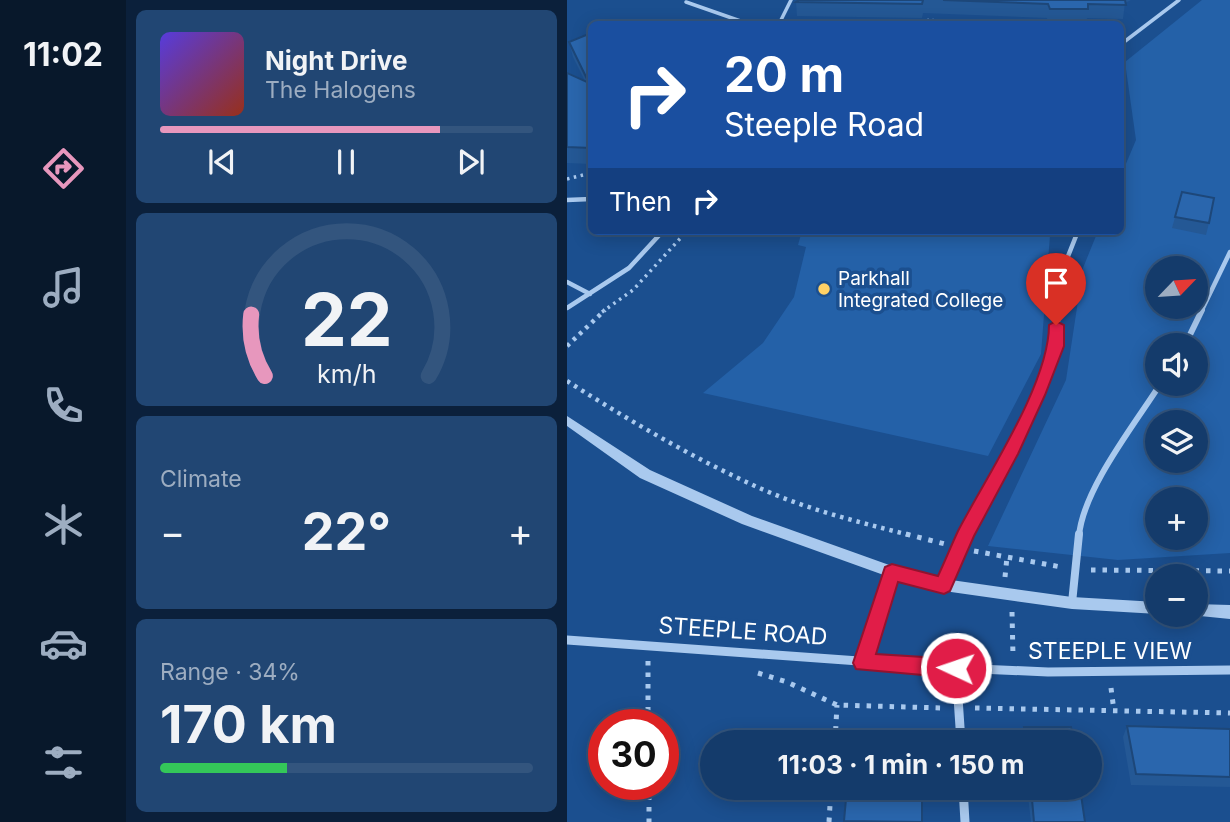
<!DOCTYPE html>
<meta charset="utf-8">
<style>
body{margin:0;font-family:Inter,sans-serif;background:#214673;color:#f1f3f6;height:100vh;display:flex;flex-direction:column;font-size:26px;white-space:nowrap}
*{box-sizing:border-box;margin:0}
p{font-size:23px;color:#9dadc1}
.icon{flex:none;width:38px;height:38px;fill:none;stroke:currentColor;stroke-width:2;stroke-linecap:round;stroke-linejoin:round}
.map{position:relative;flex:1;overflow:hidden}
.drawer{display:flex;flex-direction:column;gap:10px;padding:10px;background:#0b203b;width:441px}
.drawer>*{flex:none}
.banner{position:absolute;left:21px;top:21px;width:536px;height:214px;border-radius:10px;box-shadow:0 4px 18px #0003,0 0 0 2px #33557e;background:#1a4fa0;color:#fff;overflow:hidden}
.needle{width:46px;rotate:65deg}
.buttons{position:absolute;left:578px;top:256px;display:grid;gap:14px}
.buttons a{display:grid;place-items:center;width:63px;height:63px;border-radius:50%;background:#143b6b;box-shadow:0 4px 18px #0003,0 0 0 2px #33557e;font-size:35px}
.speed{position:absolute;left:21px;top:709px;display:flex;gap:14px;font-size:35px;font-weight:700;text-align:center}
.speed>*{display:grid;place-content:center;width:91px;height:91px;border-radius:50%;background:#143b6b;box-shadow:0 4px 18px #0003,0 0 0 2px #33557e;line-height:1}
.speed .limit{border:10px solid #d22;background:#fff;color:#111}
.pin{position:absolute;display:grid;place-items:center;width:60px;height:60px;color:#fff;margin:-72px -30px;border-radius:50% 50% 50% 0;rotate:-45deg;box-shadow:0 0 7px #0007}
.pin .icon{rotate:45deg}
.me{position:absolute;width:77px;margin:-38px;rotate:273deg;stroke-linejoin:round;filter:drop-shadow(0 0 5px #0008)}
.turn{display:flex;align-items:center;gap:24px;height:147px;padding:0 21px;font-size:32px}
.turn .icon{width:91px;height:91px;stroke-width:2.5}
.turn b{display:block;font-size:49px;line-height:60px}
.then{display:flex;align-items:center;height:66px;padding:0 21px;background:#0003;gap:14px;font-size:26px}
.big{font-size:52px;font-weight:700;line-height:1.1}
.drawer .widget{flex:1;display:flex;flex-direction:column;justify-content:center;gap:10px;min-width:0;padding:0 24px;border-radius:10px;background:#214673}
.drawer .dial{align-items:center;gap:0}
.dial svg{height:182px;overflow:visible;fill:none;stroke:#33557e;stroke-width:7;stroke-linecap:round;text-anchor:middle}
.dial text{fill:#f1f3f6;stroke:none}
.song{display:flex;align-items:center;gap:21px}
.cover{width:84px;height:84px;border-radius:10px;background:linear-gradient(135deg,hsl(250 70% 55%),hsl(10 70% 35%))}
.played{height:7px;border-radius:4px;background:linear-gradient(90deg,#e797bd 75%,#33557e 75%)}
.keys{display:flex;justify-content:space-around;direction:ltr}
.heat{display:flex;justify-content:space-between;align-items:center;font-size:38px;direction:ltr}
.charge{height:10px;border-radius:5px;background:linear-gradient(90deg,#34c759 34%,#33557e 0)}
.trip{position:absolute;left:133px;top:730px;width:402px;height:70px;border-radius:35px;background:#143b6b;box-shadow:0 4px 18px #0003,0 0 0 2px #33557e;font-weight:700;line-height:70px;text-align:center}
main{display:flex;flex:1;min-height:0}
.tabs{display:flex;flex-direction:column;width:126px;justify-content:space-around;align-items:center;background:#08182b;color:#9dadc1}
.tabs .icon{width:49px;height:49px}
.tabs .on{color:#e797bd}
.tabs b{font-size:32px;color:#f1f3f6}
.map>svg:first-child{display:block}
.green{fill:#2461a8;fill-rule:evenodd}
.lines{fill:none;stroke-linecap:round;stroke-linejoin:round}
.path-far3{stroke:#a9c9ee;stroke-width:2.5;stroke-dasharray:2 3.5;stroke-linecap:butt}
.path-far2{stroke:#a9c9ee;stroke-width:3.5;stroke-dasharray:2.5 4.5;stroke-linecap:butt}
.path-far1{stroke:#a9c9ee;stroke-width:4.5;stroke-dasharray:3.5 5;stroke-linecap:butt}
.path{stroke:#a9c9ee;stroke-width:5;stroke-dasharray:4.5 7;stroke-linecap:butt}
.service-far3{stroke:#a9c9ee;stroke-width:3.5}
.service-far2{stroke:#a9c9ee;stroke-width:4.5}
.service-far1{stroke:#a9c9ee;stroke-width:5}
.service{stroke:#a9c9ee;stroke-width:7}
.pedestrian-far2{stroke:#a9c9ee;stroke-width:4.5}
.pedestrian-far1{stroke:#a9c9ee;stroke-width:6}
.pedestrian{stroke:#a9c9ee;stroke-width:8}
.minor{stroke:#a9c9ee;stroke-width:9}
.tertiary{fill:#a9c9ee;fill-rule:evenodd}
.wall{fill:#245895}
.building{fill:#2a66ad;stroke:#1d4779;stroke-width:2}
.route{fill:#e11d48;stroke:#92132f;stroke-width:2}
.poi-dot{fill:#ffd166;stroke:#1b4f8f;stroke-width:2.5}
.labels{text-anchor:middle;stroke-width:7;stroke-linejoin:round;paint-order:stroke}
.poi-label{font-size:19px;fill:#fff;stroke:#1b4f8f;text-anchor:start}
.near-street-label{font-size:23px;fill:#fff;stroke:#1b4f8f}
</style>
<main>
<nav class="tabs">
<b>11:02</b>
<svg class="icon on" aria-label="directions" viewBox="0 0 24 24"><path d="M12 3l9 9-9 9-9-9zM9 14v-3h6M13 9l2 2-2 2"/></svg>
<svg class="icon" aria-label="music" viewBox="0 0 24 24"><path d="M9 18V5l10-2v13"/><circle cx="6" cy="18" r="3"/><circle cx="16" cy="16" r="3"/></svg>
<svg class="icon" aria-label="phone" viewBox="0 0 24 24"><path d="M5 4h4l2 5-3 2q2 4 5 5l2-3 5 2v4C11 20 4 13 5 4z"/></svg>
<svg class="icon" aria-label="climate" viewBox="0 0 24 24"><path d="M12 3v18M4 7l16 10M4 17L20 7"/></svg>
<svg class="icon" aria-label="car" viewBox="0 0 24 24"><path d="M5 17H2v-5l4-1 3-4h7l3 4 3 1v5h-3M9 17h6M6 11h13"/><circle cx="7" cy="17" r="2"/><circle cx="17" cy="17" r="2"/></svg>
<svg class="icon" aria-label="filters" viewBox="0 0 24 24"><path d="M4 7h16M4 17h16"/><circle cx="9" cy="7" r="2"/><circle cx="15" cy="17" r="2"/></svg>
</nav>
<section class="drawer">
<div class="widget">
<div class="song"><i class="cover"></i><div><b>Night Drive</b><p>The Halogens</p></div></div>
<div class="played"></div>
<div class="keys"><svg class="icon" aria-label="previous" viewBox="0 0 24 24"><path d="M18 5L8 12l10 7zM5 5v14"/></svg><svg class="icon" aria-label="pause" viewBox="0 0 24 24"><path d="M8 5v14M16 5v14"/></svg><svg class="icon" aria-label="next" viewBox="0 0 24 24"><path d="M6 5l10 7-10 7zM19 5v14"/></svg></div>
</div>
<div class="widget dial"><svg viewBox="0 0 100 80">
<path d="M14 69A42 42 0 1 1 86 69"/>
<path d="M14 69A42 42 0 0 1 8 42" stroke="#e797bd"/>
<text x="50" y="56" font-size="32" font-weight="700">22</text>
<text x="50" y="72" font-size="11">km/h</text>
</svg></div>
<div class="widget"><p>Climate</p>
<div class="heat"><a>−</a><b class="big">22°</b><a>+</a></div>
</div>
<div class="widget"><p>Range · 34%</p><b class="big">170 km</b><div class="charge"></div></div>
</section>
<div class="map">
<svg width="663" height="822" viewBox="0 0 663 822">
<rect width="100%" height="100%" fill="#1b4f8f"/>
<path class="green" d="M635 0H663V553L551 560 421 546 499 380 516 268 531 231H553V178L569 140 558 62ZM590 268H628V306H590ZM590 345H628V383H590ZM590 422H628V460H590ZM590 499H628V537H590Z
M235 231H396L483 235 474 354 421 456 136 393 196 343 227 297 239 247 231 245Z"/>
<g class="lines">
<path class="path-far3" d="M227 22 272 24
M344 24 361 20 513 24"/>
<path class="path-far2" d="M0 179 24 173
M35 312 66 290 120 231"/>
<path class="path-far1" d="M0 346 38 310
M0 381C63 421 129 460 197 490 245 511 296 523 346 536"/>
<path class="path" d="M339 534 378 544
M407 551 494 567
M524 570 663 571
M438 577 440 557
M445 612 446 656
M81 661V724
M191 673 220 682 270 705 375 708
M544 688 547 711
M408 708 663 713
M268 742 270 705
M82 784V822
M262 822 264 788"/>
<path class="service-far3" d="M119 2 182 24
M212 24 224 0
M553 45 612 0"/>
<path class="service-far2" d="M0 200 24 199
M0 282 23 294
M0 308 62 268 96 231
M491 312 492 279 511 231"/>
<path class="service-far1" d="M398 536 443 454 490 346 491 310"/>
<path class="service" d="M377 585 399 534"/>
<path class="pedestrian-far2" d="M634 312 663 252"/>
<path class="pedestrian-far1" d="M618 345 635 310
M512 536C516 489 568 424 594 383"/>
<path class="pedestrian" d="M505 603 512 534"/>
<path class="minor" d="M0 640 389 668 481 672 663 670
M296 663 325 572
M389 668 394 742
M396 788 398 822"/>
<path class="tertiary" d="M0 416 83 470 185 516 325 566 377 579 505 597 590 602 591 614 505 609 377 591 325 578 175 524 73 478 0 426Z
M628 604 663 605V619L623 615 628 614Z"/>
</g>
<path class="wall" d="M232 0H564L558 3 556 19 520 18 519 23H481L480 18 356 13 355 18 230 16 229 2Z
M24 33V164L0 163V73L18 81 6 57 2 42Z
M615 192 642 223 639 235 605 228Z
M560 726 663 729V787L564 785 556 737Z
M457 727 507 742H455V738Z
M460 788H513L518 822H464Z"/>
<path class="building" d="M232 0H356L355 4 229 2Z
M376 0H558L559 5 521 4V9H483L481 4Z
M51 22 114 24H45Z
M24 33V148L0 147V73L22 83 2 42Z
M615 192 647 198 642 223 608 217Z
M560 726 663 729V777L569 774Z
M457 727H504L507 742H459Z
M280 788H355V822L277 821Z
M464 788H513L518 822H467Z"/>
<path class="route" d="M489 321 497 325V346L478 395 451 454 407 536 383 591 377 594 331 582 309 654 389 659 397 662 400 668 397 675 389 678 289 669 286 663 318 567 325 564 371 576C378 561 384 546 391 531 419 477 482 384 482 325Z"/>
<circle class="poi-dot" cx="257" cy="289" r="7"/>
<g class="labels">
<g class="poi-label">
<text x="271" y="285">Parkhall<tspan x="271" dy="22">Integrated College</tspan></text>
</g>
<g class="near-street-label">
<text transform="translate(176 631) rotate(4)" y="8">STEEPLE ROAD</text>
<text x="543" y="659">STEEPLE VIEW</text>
</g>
</g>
</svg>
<div class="buttons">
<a><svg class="needle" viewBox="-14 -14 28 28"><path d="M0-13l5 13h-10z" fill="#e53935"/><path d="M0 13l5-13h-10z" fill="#9dadc1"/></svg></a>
<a><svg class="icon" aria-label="sound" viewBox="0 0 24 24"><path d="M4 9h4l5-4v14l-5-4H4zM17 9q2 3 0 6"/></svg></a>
<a><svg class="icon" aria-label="layers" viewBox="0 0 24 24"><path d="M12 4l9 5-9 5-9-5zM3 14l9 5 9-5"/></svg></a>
<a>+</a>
<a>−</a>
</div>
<div class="speed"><div class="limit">30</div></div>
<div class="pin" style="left:489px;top:325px;background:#d93025"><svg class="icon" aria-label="arrive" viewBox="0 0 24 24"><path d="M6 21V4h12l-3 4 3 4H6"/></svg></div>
<svg class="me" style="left:389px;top:668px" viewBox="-20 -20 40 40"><circle r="17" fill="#e11d48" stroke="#fff" stroke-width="3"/><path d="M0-11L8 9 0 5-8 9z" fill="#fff"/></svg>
<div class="trip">11:03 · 1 min · 150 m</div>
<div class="banner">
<div class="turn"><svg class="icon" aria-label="right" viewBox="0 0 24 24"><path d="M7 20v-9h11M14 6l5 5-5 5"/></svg><div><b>20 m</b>Steeple Road</div></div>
<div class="then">Then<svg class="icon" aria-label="right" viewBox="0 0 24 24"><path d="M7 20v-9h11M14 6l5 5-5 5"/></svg></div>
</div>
</div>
</main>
